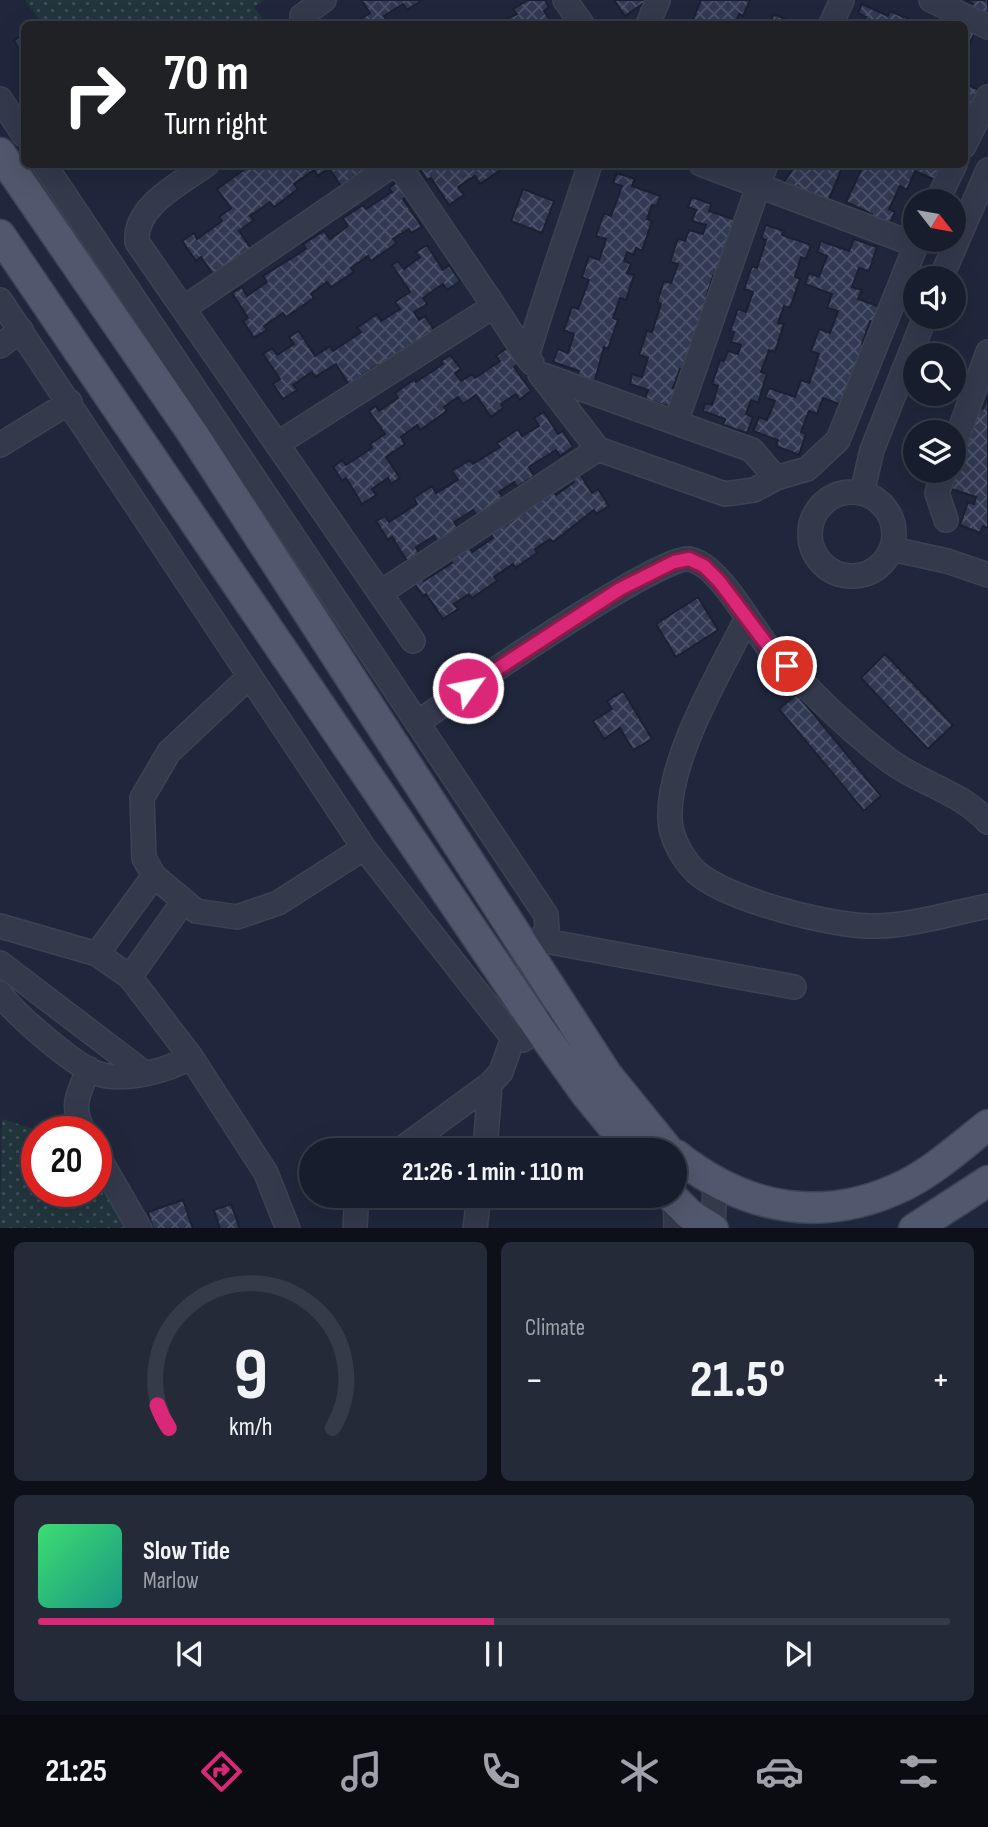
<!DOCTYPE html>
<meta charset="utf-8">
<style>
body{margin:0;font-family:"Sofia Sans Condensed",sans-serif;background:#252a39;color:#f1f3f6;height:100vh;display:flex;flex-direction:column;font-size:26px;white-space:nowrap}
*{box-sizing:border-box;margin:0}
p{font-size:23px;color:#9fa2aa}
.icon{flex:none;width:38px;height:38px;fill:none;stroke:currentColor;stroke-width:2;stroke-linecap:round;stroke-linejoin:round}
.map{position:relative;height:1228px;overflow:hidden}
.details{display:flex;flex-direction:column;gap:14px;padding:14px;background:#0d1019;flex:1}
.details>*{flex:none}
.banner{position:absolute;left:21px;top:21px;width:947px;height:147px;border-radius:10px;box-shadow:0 7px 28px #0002,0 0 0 2px #363b49;background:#202124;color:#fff;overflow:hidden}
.needle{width:46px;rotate:121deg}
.fabs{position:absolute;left:903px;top:189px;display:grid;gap:14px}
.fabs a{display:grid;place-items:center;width:63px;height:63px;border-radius:50%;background:#181d2d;box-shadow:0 7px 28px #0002,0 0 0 2px #363b49;font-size:35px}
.speed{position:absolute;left:21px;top:1116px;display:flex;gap:14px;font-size:35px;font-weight:700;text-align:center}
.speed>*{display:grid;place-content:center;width:91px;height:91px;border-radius:50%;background:#181d2d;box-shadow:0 7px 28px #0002,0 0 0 2px #363b49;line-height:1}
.speed .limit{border:10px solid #d22;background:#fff;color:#111}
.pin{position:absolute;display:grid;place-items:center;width:60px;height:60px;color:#fff;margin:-30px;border:4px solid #fff;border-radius:50%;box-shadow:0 2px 7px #0007}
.me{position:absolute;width:77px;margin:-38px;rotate:57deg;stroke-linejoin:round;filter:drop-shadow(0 0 5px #0008)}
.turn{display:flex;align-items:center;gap:24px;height:147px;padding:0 28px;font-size:32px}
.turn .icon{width:91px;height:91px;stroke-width:2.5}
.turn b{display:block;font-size:49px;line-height:60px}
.big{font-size:52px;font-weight:700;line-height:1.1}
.details .widget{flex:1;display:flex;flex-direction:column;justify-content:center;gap:10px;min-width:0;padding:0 24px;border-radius:10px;background:#252a39}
.details .dial{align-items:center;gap:0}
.dial svg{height:182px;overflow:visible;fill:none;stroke:#363b49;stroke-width:7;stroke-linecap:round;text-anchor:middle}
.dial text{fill:#f1f3f6;stroke:none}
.song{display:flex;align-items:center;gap:21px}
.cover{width:84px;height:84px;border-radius:10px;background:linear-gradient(135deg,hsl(140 70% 55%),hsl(170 70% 35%))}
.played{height:7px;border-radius:4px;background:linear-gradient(90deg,#db2777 50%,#363b49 50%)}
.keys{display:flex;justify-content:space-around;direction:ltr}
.heat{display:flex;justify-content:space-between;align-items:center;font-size:38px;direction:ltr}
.details .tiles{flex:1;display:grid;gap:14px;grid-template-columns:1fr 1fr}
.widget:last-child{grid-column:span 2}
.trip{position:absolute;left:299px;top:1138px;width:388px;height:70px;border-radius:35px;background:#181d2d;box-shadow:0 7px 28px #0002,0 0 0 2px #363b49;font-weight:700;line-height:70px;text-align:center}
.dock{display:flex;height:112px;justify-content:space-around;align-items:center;background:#0a0c12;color:#9fa2aa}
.dock .icon{width:49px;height:49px}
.dock .active{color:#db2777}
.dock b{font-size:32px;color:#f1f3f6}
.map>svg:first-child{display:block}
.grass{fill:url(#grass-dots)}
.building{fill:url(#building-cross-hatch);stroke:#1b2133;stroke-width:2}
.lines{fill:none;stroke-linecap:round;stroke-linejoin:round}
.minor-casing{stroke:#3d4355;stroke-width:26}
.major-casing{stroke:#3d4355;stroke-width:33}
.minor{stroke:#34394c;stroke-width:23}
.major{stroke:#51586d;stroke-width:30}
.route-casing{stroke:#8e194d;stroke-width:18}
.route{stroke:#db2777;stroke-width:12}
</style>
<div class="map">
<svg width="988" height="1229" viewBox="0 0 988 1229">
<defs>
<pattern id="grass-dots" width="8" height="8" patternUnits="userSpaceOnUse" patternTransform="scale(1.75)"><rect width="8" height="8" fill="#22353d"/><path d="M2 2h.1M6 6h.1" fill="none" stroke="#405058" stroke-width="1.8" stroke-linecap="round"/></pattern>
<pattern id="building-cross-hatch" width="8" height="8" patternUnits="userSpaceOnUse" patternTransform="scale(1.75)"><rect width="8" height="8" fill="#313953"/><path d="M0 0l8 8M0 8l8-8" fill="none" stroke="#4c536a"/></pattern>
</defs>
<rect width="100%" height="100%" fill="#20273c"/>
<path class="grass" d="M25 0H264L254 7 266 24H42Z
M2 1119 45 1132H37V1192H96V1174L127 1228 0 1229Z"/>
<path class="building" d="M361 0H422L407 10 403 4 384 16 389 23 386 24H353L370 13Z
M528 0H545L549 7 544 11 551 22 555 19 558 24H495L517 14 513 9Z
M614 0H648L625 16Z
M701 0H750L743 16 739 14 735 24H685L686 20 692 22Z
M965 0H988V20L969 11 973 4Z
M862 4 888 16 890 11 909 19 906 24H862L866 17 858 13Z
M774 14 792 22 791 24H769Z
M964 27 975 32 964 56Z
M24 33V55L14 41Z
M964 83 981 91 964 117Z
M252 164H383L346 194 329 168 318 176 314 170 294 184 298 189 274 207 270 202 250 216 254 220 239 231 255 254 219 283 201 257 196 261 182 241 194 233 197 239 222 221 219 217 231 208 217 189Z
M417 164H498L502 169 480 184 475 176 458 187 464 195 449 205 431 178 427 180Z
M796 164H844L828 201 800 189 798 194 781 187Z
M864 164H881L891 169 893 164H944L940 182 915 171 907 190 900 186 889 209 895 212 888 227 870 218 872 214 846 202Z
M617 173 635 179 632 186 660 196 657 206 652 205 647 219 652 221 642 251 636 248 634 255 627 252 624 261 631 264 627 273 634 275 626 300 620 298 613 318 618 320 608 349 604 347 594 384 577 378 579 371 553 362 558 349 568 353 574 334 564 330 572 307 578 309 589 280 582 277 589 256 599 260 606 239 596 236 604 213 611 216 622 186 613 183Z
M398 181 408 196 403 199 422 227 411 233 409 229 393 239 397 243 371 261 368 256 351 268 354 272 331 287 327 282 311 294 314 298 286 317 283 313 264 326 267 330 254 338 243 321 248 318 232 293 242 287 247 296 267 282 263 276 306 249 303 244 324 231 330 239 348 226 343 218 363 205 366 209 392 192 389 188Z
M523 189 554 201 542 233 511 221Z
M692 197 711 204 709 211 739 221 720 278 713 276 707 295 713 298 689 371 680 369 673 388 680 390 673 408 645 399 648 390 630 384 632 374 642 377 648 358 639 355 647 331 652 332 661 304 657 302 664 281 671 283 678 264 670 262 678 238 685 241 689 230 703 234 706 225 692 221 696 210 688 207Z
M766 225 784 231 782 235 811 245 806 259 801 257 795 277 800 279 790 308 784 306 778 323 784 324 775 352 769 350 761 372 767 374 758 403 751 400 746 414 753 417 747 433 723 425 725 419 703 411 705 403 712 405 718 386 712 384 720 360 724 361 728 351 738 354 741 345 731 342 734 332 730 331 738 309 746 312 753 292 744 289 752 266 757 268 766 240 761 238Z
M854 239 877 247 869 271 859 268 852 287 862 290 858 299 883 308 877 324 870 321 862 344 869 347 847 407 823 398 817 414 809 411 801 432 806 434 799 455 776 446 778 440 753 431 759 417 767 420 775 401 765 398 769 388 795 397 801 380 809 383 819 354 811 351 819 329 830 333 838 311 827 308 832 294 805 284 809 273 819 277 827 256 817 252 821 241 849 251Z
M427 245 443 270 449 265 460 281 447 290 443 284 423 298 427 304 414 312 419 320 425 316 436 333 418 344 416 341 380 369 378 365 358 378 361 381 351 388 336 364 315 377 312 372 293 385 297 390 283 399 273 384 280 379 263 354 272 348 277 355 294 344 289 337 299 331 315 356 330 346 333 351 361 332 357 328 377 314 381 321 400 309 395 302 410 292 392 265 398 261 404 269 420 257 416 252Z
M507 348 518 364 514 367 531 391 519 400 516 394 501 404 503 408 491 417 476 395 463 404 458 397 444 407 447 411 420 430 417 425 401 437 405 444 386 457 400 478 391 484 388 478 372 489 376 495 362 504 346 478 342 481 333 467 342 460 346 465 372 448 370 444 385 434 369 411 376 406 379 411 398 398 395 393 415 379 416 382 443 364 441 361 450 355 461 369 455 373 461 381 472 374 475 378 500 361 496 356Z
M988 397V528L983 526 980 533 960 525 968 502 974 504 976 497 951 489 980 408 983 409Z
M544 412 558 434 563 431 573 447 560 456 556 450 529 467 534 476 517 487 514 482 499 492 504 499 477 516 473 510 454 522 458 528 437 541 434 536 416 547 419 553 407 561 392 537 388 540 376 521 385 516 389 522 417 504 414 498 432 486 436 493 458 480 452 471 470 460 473 464 500 447 497 443 518 429 522 436 539 426 534 418Z
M577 469 592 493 598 489 609 506 596 514 594 510 553 542 550 539 535 549 537 553 515 568 513 564 494 577 497 581 472 598 469 594 454 604 458 609 443 619 426 594 423 596 414 583 422 578 424 581 452 563 449 559 468 545 472 552 493 538 489 531 504 521 506 525 534 505 532 501 551 487 556 495 574 482 569 475Z
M698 597 718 630 676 657 656 624Z
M885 654 953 725 928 749 861 678Z
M623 691 652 739 633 750 620 728 604 739 593 721 612 709 607 701Z
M797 694 881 796 864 811 779 709Z
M183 1200 193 1229H153L148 1212Z
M231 1204 240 1229H220L214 1210Z"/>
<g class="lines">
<g class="minor-casing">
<path id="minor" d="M565 0 582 24
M931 0 988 27
M302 24V16L324 0
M648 24 658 0
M831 24 842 0
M0 99 24 135
M964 146 988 97
M44 164 546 915 547 928 531 959
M207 164C181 184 134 205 137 242L277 444 494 306 527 357
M398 164 494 306
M701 164 916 245 838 440 807 469 776 478 754 490 725 494 598 449 540 374 752 450 776 478
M937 201 955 164
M941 278 988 170
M0 300 364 848 513 1038 523 1040 565 1012
M184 308 394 164
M0 346 21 330
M532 363 527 357C546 292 569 229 590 164
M676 422 766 164
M277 444 380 593 598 449
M0 445 70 402
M954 446 988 352
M945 471 937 493 946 520
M810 534a42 42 0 1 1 84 0a42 42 0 1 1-84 0Z
M862 493 872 450 925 317
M892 549 947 561 988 575
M380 593 413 641
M747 618C720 672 667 760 670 820 671 839 683 859 696 872 727 900 836 928 878 926 914 925 952 913 988 906
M248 678 169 752 142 798 144 858 154 876 196 911 237 917 278 903 364 848
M418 722C455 697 659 555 689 559 721 565 752 630 773 653 810 690 848 730 890 761 921 784 961 792 988 822
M183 902 130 977 191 1057 266 1173 288 1229
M0 926 97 954 130 977
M540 940 794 987
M97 954 154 876
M0 963 143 1072
M0 993C13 1013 74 1065 96 1073 123 1083 167 1071 191 1057
M84 1132C70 1107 78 1093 89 1069
M400 1150 490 1084 501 1072 513 1038
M485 1150 490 1084
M96 1153 140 1229
M675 1195 676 1229
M355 1229 356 1208 360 1195
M475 1229 479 1195
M713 1229 715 1184"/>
</g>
<g class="major-casing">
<path id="major" d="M0 153 193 434 607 1075 668 1150
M0 235 541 1031 586 1094 632 1150
M676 1155C745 1210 824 1225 905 1185 935 1170 962 1145 988 1125
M670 1195 689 1214 713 1229
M914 1229 988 1181"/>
</g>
<use href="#minor" class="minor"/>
<use href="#major" class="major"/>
</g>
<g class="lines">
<g class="route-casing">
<path id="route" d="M468 688 620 589 674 562 689 559 704 566 719 581 771 650 787 666"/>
</g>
<use href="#route" class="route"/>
</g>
</svg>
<div class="fabs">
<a><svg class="needle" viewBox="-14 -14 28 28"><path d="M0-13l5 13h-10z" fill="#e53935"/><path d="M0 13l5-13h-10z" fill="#9fa2aa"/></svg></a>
<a><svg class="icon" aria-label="sound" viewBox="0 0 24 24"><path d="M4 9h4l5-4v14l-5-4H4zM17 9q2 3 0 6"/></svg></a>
<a><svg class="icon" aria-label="search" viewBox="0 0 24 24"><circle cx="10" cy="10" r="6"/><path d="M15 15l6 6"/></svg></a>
<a><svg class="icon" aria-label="layers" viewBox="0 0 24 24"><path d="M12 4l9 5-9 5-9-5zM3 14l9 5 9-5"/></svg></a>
</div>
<div class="speed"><div class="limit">20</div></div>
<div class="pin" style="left:787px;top:666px;background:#d93025"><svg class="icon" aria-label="arrive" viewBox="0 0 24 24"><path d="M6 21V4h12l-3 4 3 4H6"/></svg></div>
<svg class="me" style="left:468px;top:688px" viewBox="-20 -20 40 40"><circle r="17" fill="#db2777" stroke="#fff" stroke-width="3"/><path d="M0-11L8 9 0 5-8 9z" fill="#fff"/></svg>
<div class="trip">21:26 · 1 min · 110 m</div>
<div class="banner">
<div class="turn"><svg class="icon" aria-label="right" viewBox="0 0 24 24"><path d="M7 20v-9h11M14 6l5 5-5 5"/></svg><div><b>70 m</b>Turn right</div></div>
</div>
</div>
<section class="details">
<div class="tiles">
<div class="widget dial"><svg viewBox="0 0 100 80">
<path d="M14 69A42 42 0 1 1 86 69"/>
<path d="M14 69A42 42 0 0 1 9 59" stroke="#db2777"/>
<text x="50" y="56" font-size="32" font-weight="700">9</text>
<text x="50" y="72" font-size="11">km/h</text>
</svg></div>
<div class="widget"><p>Climate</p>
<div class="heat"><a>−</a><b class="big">21.5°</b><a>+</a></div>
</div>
<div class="widget">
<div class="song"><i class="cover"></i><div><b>Slow Tide</b><p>Marlow</p></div></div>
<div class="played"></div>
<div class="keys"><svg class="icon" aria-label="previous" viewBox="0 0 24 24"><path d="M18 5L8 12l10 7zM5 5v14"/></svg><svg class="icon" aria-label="pause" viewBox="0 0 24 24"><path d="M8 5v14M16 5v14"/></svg><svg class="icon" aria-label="next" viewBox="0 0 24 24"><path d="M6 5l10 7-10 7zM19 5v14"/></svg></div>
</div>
</div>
</section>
<nav class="dock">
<b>21:25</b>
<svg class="icon active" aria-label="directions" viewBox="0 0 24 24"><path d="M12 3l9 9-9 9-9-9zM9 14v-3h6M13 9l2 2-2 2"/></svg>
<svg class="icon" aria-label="music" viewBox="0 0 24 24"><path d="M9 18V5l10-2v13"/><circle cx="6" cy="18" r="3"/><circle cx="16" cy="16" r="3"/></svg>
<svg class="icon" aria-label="phone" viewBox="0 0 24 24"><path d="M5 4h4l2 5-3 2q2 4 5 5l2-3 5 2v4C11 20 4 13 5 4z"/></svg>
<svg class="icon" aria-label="climate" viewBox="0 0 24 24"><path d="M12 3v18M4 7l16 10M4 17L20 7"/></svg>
<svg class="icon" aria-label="car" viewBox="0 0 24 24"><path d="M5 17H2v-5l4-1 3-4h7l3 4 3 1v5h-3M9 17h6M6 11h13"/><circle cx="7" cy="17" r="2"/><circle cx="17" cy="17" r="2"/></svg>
<svg class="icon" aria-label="filters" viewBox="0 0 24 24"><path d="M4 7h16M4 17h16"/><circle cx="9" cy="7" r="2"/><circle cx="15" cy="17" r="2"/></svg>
</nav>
